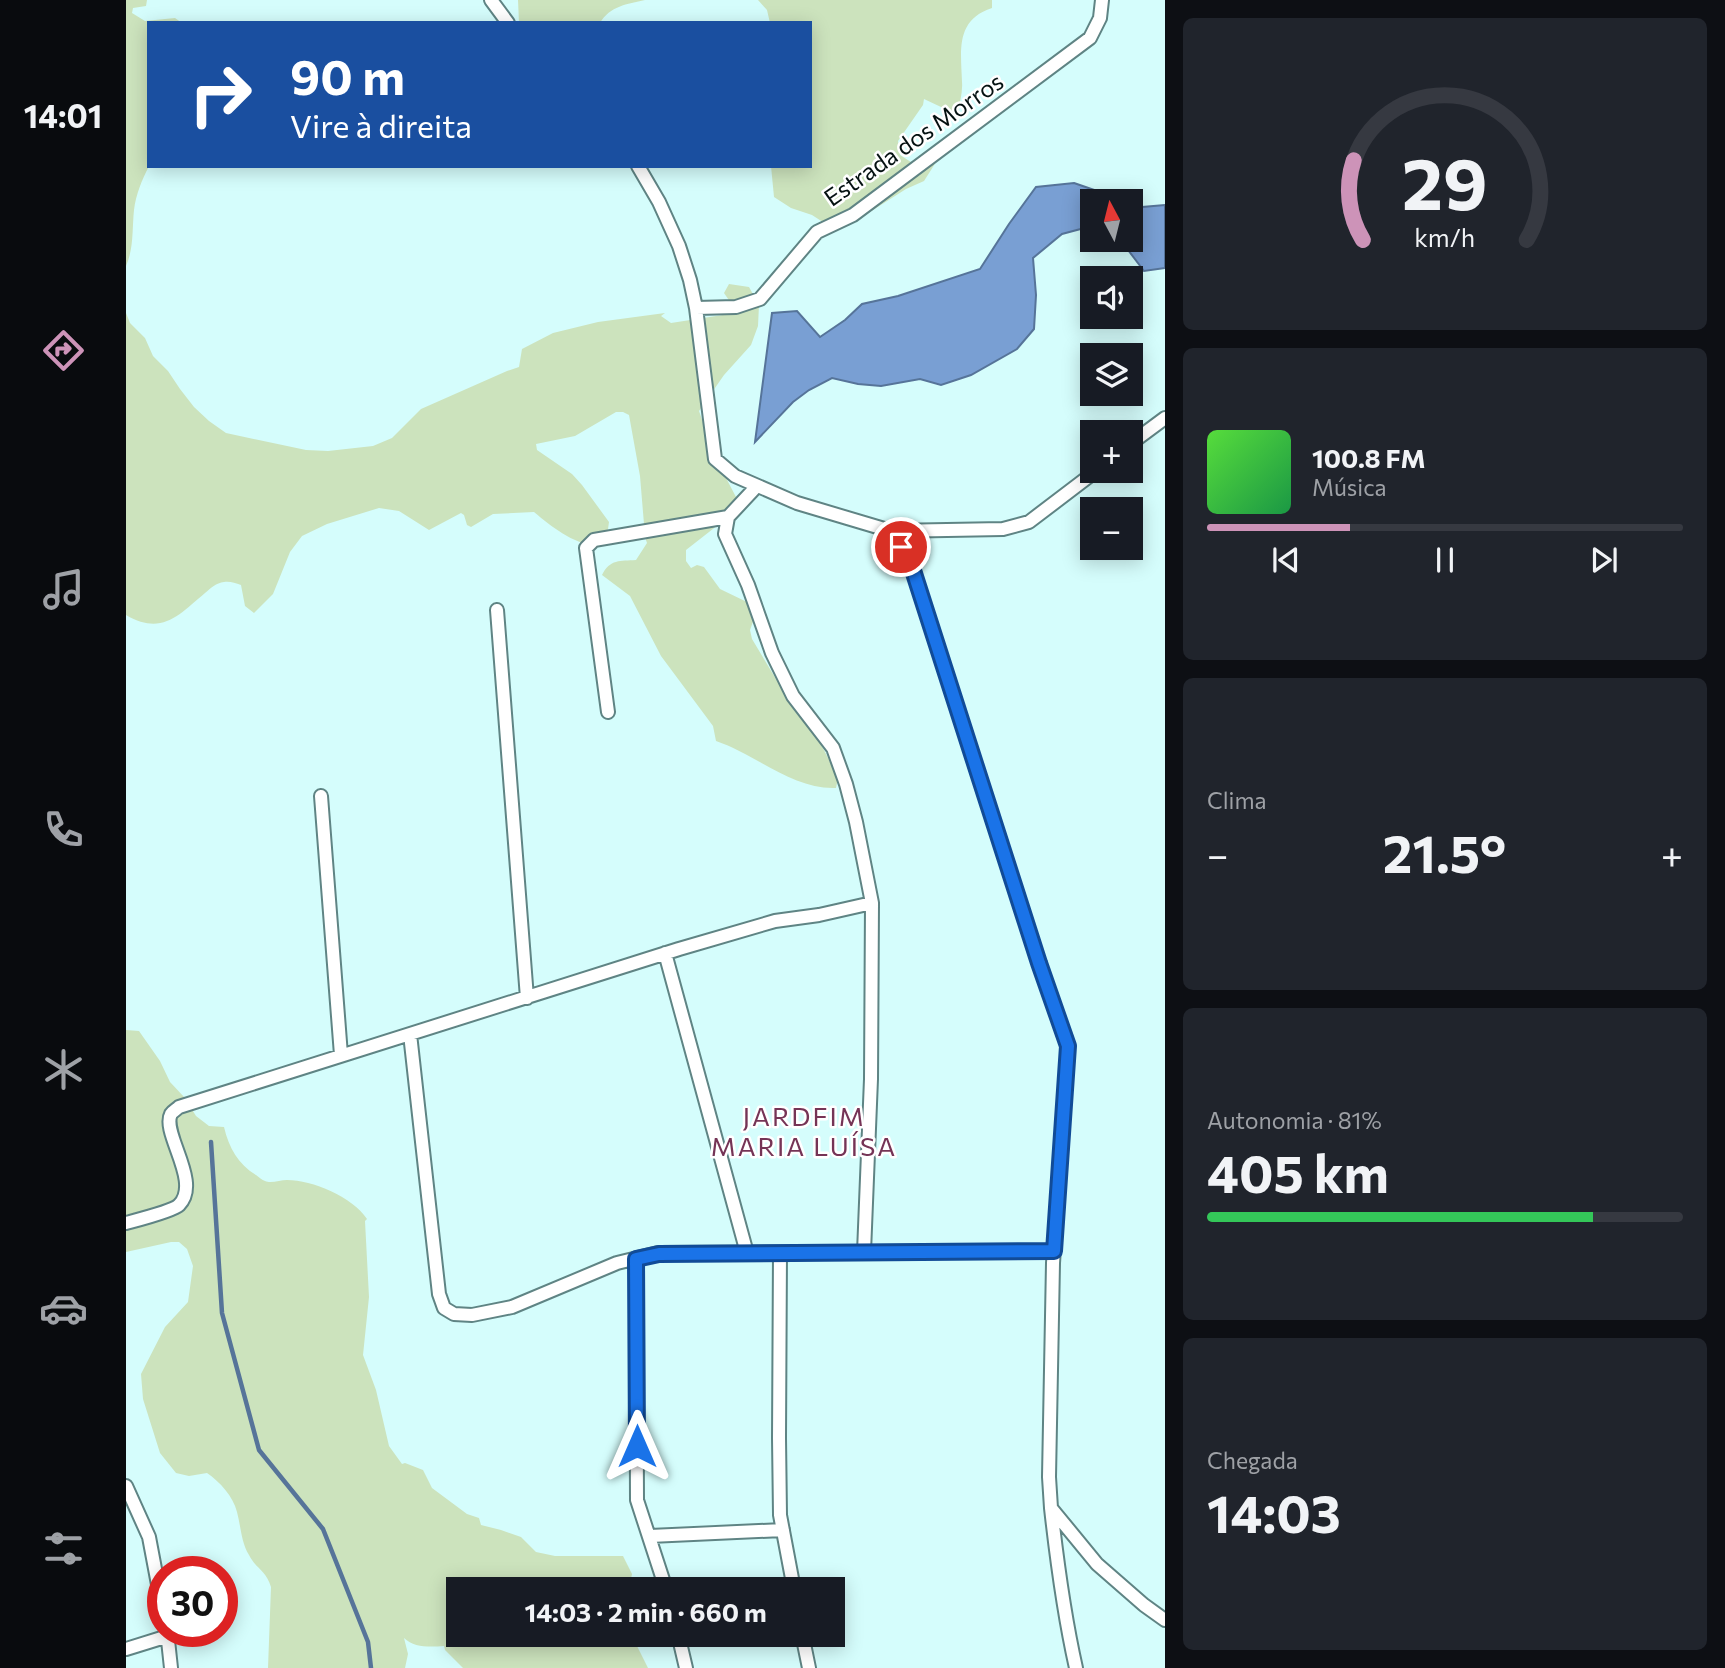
<!DOCTYPE html>
<html lang="pt">
<meta charset="utf-8">
<style>
body{margin:0;font-family:Commissioner,sans-serif;background:#20242c;color:#f1f3f6;height:100vh;display:flex;flex-direction:column;font-size:26px;white-space:nowrap}
*{box-sizing:border-box;margin:0}
p{font-size:23px;color:#9ea1a6}
.icon{flex:none;width:38px;height:38px;fill:none;stroke:currentColor;stroke-width:2;stroke-linecap:round;stroke-linejoin:round}
.map{position:relative;flex:1;overflow:hidden}
.drawer{display:flex;flex-direction:column;gap:18px;padding:18px;background:#0d0f14;width:560px}
.drawer>*{flex:none}
.guide{position:absolute;left:21px;top:21px;width:665px;height:147px;border-radius:0px;box-shadow:0 4px 18px #0003;background:#1a4fa0;color:#fff;overflow:hidden}
.needle{width:46px;rotate:353deg}
.tools{position:absolute;left:954px;top:189px;display:grid;gap:14px}
.tools a{display:grid;place-items:center;width:63px;height:63px;border-radius:0px;background:#171b24;box-shadow:0 4px 18px #0003;font-size:35px}
.speed{position:absolute;left:21px;top:1556px;display:flex;gap:14px;font-size:35px;font-weight:700;text-align:center}
.speed>*{display:grid;place-content:center;width:91px;height:91px;border-radius:50%;background:#171b24;box-shadow:0 4px 18px #0003;line-height:1}
.speed .limit{border:10px solid #d22;background:#fff;color:#111}
.pin{position:absolute;display:grid;place-items:center;width:60px;height:60px;color:#fff;margin:-30px;border:4px solid #fff;border-radius:50%;box-shadow:0 2px 7px #0007}
.me{position:absolute;width:77px;margin:-38px;rotate:0deg;stroke-linejoin:round;filter:drop-shadow(0 0 5px #0008)}
.turn{display:flex;align-items:center;gap:24px;height:147px;padding:0 28px;font-size:32px}
.turn .icon{width:91px;height:91px;stroke-width:2.5}
.turn b{display:block;font-size:49px;line-height:60px}
.big{font-size:52px;font-weight:700;line-height:1.1}
.drawer .card{flex:1;display:flex;flex-direction:column;justify-content:center;gap:10px;min-width:0;padding:0 24px;border-radius:10px;background:#20242c}
.drawer .dial{align-items:center;gap:0}
.dial svg{height:182px;overflow:visible;fill:none;stroke:#363941;stroke-width:7;stroke-linecap:round;text-anchor:middle}
.dial text{fill:#f1f3f6;stroke:none}
.song{display:flex;align-items:center;gap:21px}
.cover{width:84px;height:84px;border-radius:10px;background:linear-gradient(135deg,hsl(110 70% 55%),hsl(140 70% 35%))}
.played{height:7px;border-radius:4px;background:linear-gradient(90deg,#cd93b8 30%,#363941 30%)}
.keys{display:flex;justify-content:space-around;direction:ltr}
.heat{display:flex;justify-content:space-between;align-items:center;font-size:38px;direction:ltr}
.charge{height:10px;border-radius:5px;background:linear-gradient(90deg,#34c759 81%,#363941 0)}
.trip{position:absolute;left:320px;top:1577px;width:399px;height:70px;border-radius:0px;background:#171b24;box-shadow:0 4px 18px #0003;font-weight:700;line-height:70px;text-align:center}
main{display:flex;flex:1;min-height:0}
.tabs{display:flex;flex-direction:column;width:126px;justify-content:space-around;align-items:center;background:#090b0e;color:#9ea1a6}
.tabs .icon{width:49px;height:49px}
.tabs .on{color:#cd93b8}
.tabs b{font-size:32px;color:#f1f3f6}
.map>svg:first-child{display:block}
.green{fill:#cce3bd}
.water{fill:#799fd3;stroke:#567499;stroke-width:2}
.lines{fill:none;stroke-linecap:round;stroke-linejoin:round}
.stream{stroke:#567499;stroke-width:4.5}
.minor-casing{stroke:#5f8484;stroke-width:16}
.minor{stroke:#fff;stroke-width:12}
.route-casing{stroke:#114b97;stroke-width:18}
.route{stroke:#1a73e8;stroke-width:12}
.labels{text-anchor:middle;stroke-width:5;stroke-linejoin:round;paint-order:stroke}
.street-label{font-size:24px;fill:#041111;stroke:#fff}
.neighbourhood-label{font-size:26px;letter-spacing:2px;fill:#753456;stroke:#fff}
</style>
<main>
<nav class="tabs">
<b>14:01</b>
<svg class="icon on" aria-label="directions" viewBox="0 0 24 24"><path d="M12 3l9 9-9 9-9-9zM9 14v-3h6M13 9l2 2-2 2"/></svg>
<svg class="icon" aria-label="music" viewBox="0 0 24 24"><path d="M9 18V5l10-2v13"/><circle cx="6" cy="18" r="3"/><circle cx="16" cy="16" r="3"/></svg>
<svg class="icon" aria-label="phone" viewBox="0 0 24 24"><path d="M5 4h4l2 5-3 2q2 4 5 5l2-3 5 2v4C11 20 4 13 5 4z"/></svg>
<svg class="icon" aria-label="climate" viewBox="0 0 24 24"><path d="M12 3v18M4 7l16 10M4 17L20 7"/></svg>
<svg class="icon" aria-label="car" viewBox="0 0 24 24"><path d="M5 17H2v-5l4-1 3-4h7l3 4 3 1v5h-3M9 17h6M6 11h13"/><circle cx="7" cy="17" r="2"/><circle cx="17" cy="17" r="2"/></svg>
<svg class="icon" aria-label="filters" viewBox="0 0 24 24"><path d="M4 7h16M4 17h16"/><circle cx="9" cy="7" r="2"/><circle cx="15" cy="17" r="2"/></svg>
</nav>
<div class="map">
<svg width="1039" height="1668" viewBox="0 0 1039 1668">
<rect width="100%" height="100%" fill="#d5fdfc"/>
<path class="green" d="M0 0H21L20 6 7 8 6 13 19 21 49 18 56 23H23V166C16 180 10 194 8 210 6 229 8 248 0 266Z
M392 0H519C501 4 484 6 474 23H393Z
M632 0H866V8C829 20 835 51 836 82 837 93 833 104 832 115L798 99 797 105 772 141 774 155 788 164 807 158 812 159 798 181 780 189 725 224 703 226 686 215 665 208 648 197 645 166H684V23H644L641 10Z
M603 284 623 287 633 305 632 326 625 345 598 375 573 411 589 457 610 497 606 514 560 550V561L565 568 571 565 578 567 594 589 623 603 629 616 624 630 626 639 671 714 685 729 698 750 712 778 710 788C668 790 629 754 590 741L587 726 535 656 504 596 476 575C484 559 494 561 510 560L521 543 517 531 518 524 514 476 503 415 497 412H490L449 436 410 444 411 450 446 474 456 485 483 522 482 529 470 546C446 543 426 527 408 512L367 514 345 527 341 525 338 515 335 513 303 530 273 511 253 508 201 524 176 536 164 552 147 594 128 613 119 606 115 585C109 583 104 581 98 582 90 583 85 588 79 593 53 615 36 636 0 615V313L4 323 19 338 27 356 42 371 54 389 68 407 83 421 100 433 180 450 202 451 247 446 266 438 295 409 381 371 393 367 396 349 427 333 472 322 539 313 535 316 545 323 603 314 609 309 598 293Z
M0 1030 13 1031 34 1061 44 1082 59 1098 70 1116 83 1126 98 1127C103 1148 112 1164 130 1175 133 1177 136 1180 139 1181 145 1184 154 1180 161 1180 186 1180 227 1197 241 1219L239 1221 243 1297 237 1355 250 1390 263 1446 276 1464 279 1463 297 1470 306 1488 341 1514 353 1518 355 1525 375 1530 395 1537 410 1552 429 1556H497L506 1574 503 1589H332V1634L511 1635V1646L522 1668H337L319 1650 318 1646C304 1647 288 1648 278 1638L282 1654 279 1668H142L145 1587C140 1570 130 1569 123 1555 115 1542 115 1527 111 1512 107 1496 94 1482 81 1473L63 1476 50 1473 34 1453 17 1399 15 1374 39 1327 62 1302 67 1266 61 1249 53 1242H45L0 1252Z"/>
<path class="water" d="M948 183 974 192 991 201H966V226L936 234 907 258 910 295 908 329 891 349 845 375 815 385 794 379 755 386 732 384 706 378 683 390 667 402 629 442 646 313 671 311 694 337 719 320 736 304 772 296 854 269 883 224 910 187Z
M1039 205V268L1018 271 999 246 990 240H1004L1005 208Z"/>
<g class="lines">
<path class="stream" d="M85 1142 96 1313 133 1450 197 1529 242 1642 245 1668"/>
<g class="minor-casing">
<path id="minor" d="M365 0 382 23
M512 166 533 202 553 246 564 280 570 308 589 459 609 476 671 503 765 531 785 564 913 963 942 1046 927 1263 923 1477 925 1508 971 1564 1018 1605 1039 1620
M570 308 610 307 634 299 691 232 727 215 964 38 974 18 976 0
M1004 444 1039 418
M631 486 602 517 599 534 622 585 646 653 667 696 707 748 720 784 730 822 746 903 745 1079 738 1252
M765 531 877 529 903 522 970 471
M371 610 401 998
M482 712 460 548 468 540 602 517
M195 796 215 1055
M539 953 621 1253
M284 1034 313 1294 318 1308 328 1314 346 1315 386 1307 491 1263 532 1253 928 1251
M0 1223C11 1220 47 1211 53 1205 76 1182 35 1133 45 1114 47 1111 51 1109 53 1107L553 949 649 921 693 915 746 903
M654 1253 653 1438 654 1515 668 1589
M510 1259 511 1500 540 1589
M0 1486 23 1537 37 1611
M925 1508C931 1562 938 1615 950 1668
M524 1536 657 1530
M41 1631 45 1668
M552 1634 560 1668
M676 1634 683 1668
M0 1649 42 1636"/>
</g>
<use href="#minor" class="minor"/>
</g>
<g class="lines">
<g class="route-casing">
<path id="route" d="M511 1446 510 1259 533 1254 928 1251 942 1046 913 963 785 564 775 547"/>
</g>
<use href="#route" class="route"/>
</g>
<g class="labels">
<g class="street-label">
<text transform="translate(788 140) rotate(-35)" y="8">Estrada dos Morros</text>
</g>
<g class="neighbourhood-label">
<text x="678" y="1126">JARDFIM<tspan x="678" dy="30">MARIA LUÍSA</tspan></text>
</g>
</g>
</svg>
<div class="tools">
<a><svg class="needle" viewBox="-14 -14 28 28"><path d="M0-13l5 13h-10z" fill="#e53935"/><path d="M0 13l5-13h-10z" fill="#9ea1a6"/></svg></a>
<a><svg class="icon" aria-label="sound" viewBox="0 0 24 24"><path d="M4 9h4l5-4v14l-5-4H4zM17 9q2 3 0 6"/></svg></a>
<a><svg class="icon" aria-label="layers" viewBox="0 0 24 24"><path d="M12 4l9 5-9 5-9-5zM3 14l9 5 9-5"/></svg></a>
<a>+</a>
<a>−</a>
</div>
<div class="speed"><div class="limit">30</div></div>
<div class="pin" style="left:775px;top:547px;background:#d93025"><svg class="icon" aria-label="arrive" viewBox="0 0 24 24"><path d="M6 21V4h12l-3 4 3 4H6"/></svg></div>
<svg class="me" style="left:511px;top:1446px" viewBox="-20 -20 40 40"><path d="M0-17L14 15 0 8-14 15z" fill="#1a73e8" stroke="#fff" stroke-width="4"/></svg>
<div class="trip">14:03 · 2 min · 660 m</div>
<div class="guide">
<div class="turn"><svg class="icon" aria-label="right" viewBox="0 0 24 24"><path d="M7 20v-9h11M14 6l5 5-5 5"/></svg><div><b>90 m</b>Vire à direita</div></div>
</div>
</div>
<section class="drawer">
<div class="card dial"><svg viewBox="0 0 100 80">
<path d="M14 69A42 42 0 1 1 86 69"/>
<path d="M14 69A42 42 0 0 1 10 34" stroke="#cd93b8"/>
<text x="50" y="56" font-size="32" font-weight="700">29</text>
<text x="50" y="72" font-size="11">km/h</text>
</svg></div>
<div class="card">
<div class="song"><i class="cover"></i><div><b>100.8 FM</b><p>Música</p></div></div>
<div class="played"></div>
<div class="keys"><svg class="icon" aria-label="previous" viewBox="0 0 24 24"><path d="M18 5L8 12l10 7zM5 5v14"/></svg><svg class="icon" aria-label="pause" viewBox="0 0 24 24"><path d="M8 5v14M16 5v14"/></svg><svg class="icon" aria-label="next" viewBox="0 0 24 24"><path d="M6 5l10 7-10 7zM19 5v14"/></svg></div>
</div>
<div class="card"><p>Clima</p>
<div class="heat"><a>−</a><b class="big">21.5°</b><a>+</a></div>
</div>
<div class="card"><p>Autonomia · 81%</p><b class="big">405 km</b><div class="charge"></div></div>
<div class="card"><p>Chegada</p><b class="big">14:03</b></div>
</section>
</main>
